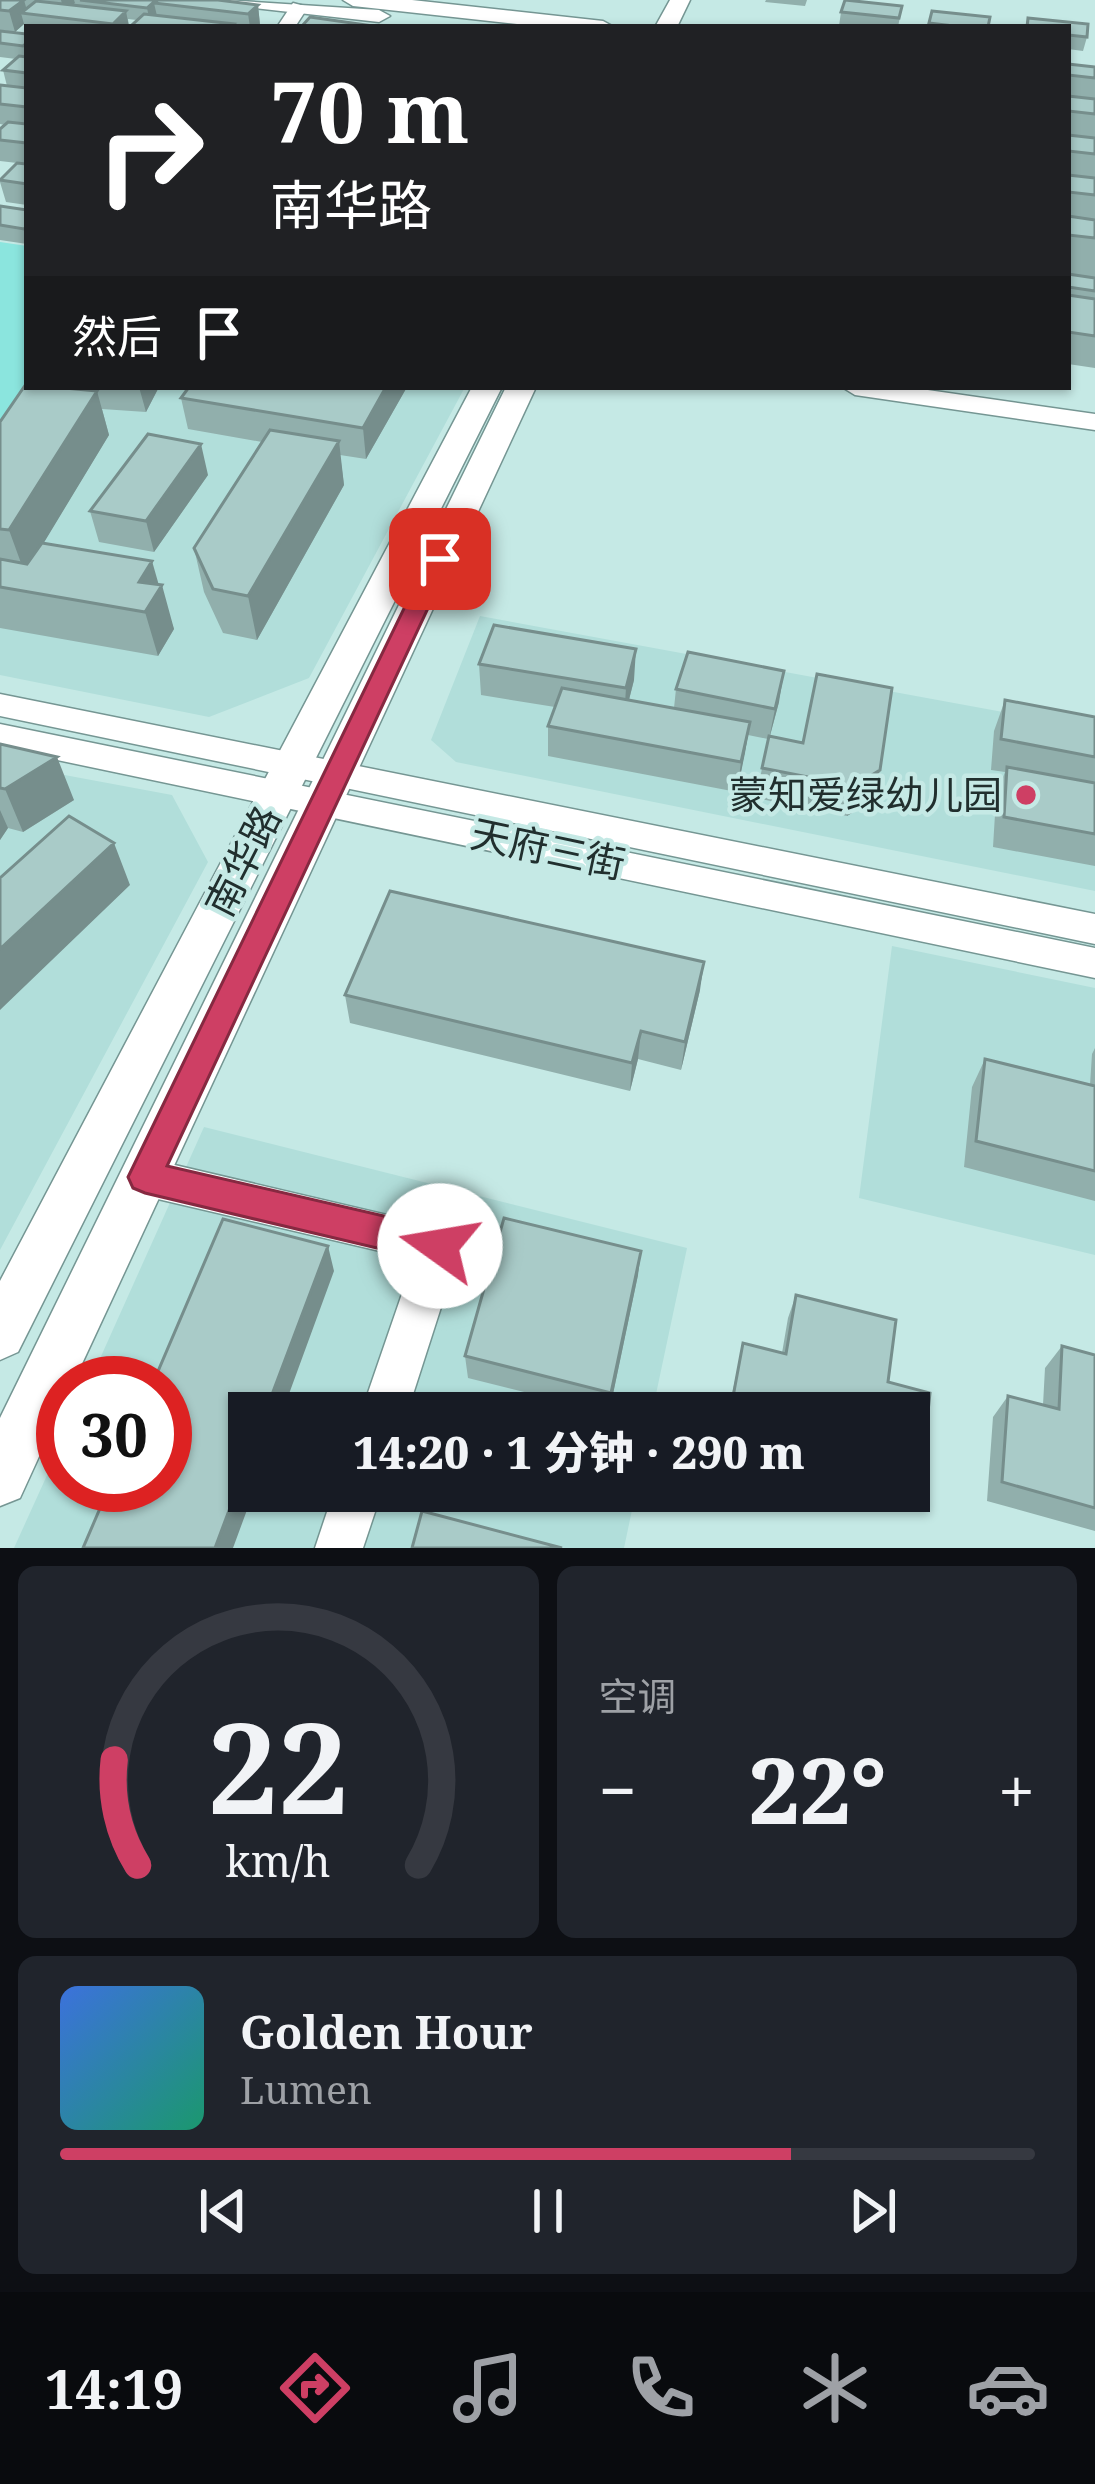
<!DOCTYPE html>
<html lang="zh">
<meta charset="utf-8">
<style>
body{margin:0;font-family:"Noto Serif","Noto Sans SC",serif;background:#20242c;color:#f1f3f6;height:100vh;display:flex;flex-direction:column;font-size:45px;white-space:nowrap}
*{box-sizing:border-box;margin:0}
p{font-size:39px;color:#9ea1a6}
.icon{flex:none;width:66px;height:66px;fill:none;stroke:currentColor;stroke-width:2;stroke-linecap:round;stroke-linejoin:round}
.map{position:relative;height:1548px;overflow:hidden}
.details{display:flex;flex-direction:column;gap:18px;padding:18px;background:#0d0f14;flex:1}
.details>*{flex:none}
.banner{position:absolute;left:24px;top:24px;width:1047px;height:366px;border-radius:0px;box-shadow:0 3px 9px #0004;background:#202124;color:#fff;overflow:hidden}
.speed{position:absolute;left:36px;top:1356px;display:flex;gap:24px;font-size:60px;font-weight:700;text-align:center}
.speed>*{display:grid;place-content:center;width:156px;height:156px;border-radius:50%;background:#171b24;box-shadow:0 3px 9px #0004;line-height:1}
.speed .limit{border:18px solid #d22;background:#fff;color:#111}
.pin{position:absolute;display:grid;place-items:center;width:102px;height:102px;color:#fff;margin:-51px;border-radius:24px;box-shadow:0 6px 18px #0006}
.me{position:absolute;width:132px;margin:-66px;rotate:283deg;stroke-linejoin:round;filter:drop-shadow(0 0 9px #0008)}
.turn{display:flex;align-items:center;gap:42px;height:252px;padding:0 48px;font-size:54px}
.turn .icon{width:156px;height:156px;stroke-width:2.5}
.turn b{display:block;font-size:84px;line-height:102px}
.then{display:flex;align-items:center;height:114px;padding:0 48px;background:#0003;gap:24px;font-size:45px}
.big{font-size:90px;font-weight:800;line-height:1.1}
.details .widget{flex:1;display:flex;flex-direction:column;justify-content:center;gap:18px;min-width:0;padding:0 42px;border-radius:18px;background:#20242c}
.details .dial{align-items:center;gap:0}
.dial svg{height:312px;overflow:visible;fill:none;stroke:#363941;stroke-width:7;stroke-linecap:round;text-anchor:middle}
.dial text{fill:#f1f3f6;stroke:none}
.song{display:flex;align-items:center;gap:36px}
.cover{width:144px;height:144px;border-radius:18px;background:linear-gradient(135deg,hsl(220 70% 55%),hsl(160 70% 35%))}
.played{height:12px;border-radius:6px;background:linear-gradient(90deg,#ce3f64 75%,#363941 75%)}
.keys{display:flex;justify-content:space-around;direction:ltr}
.heat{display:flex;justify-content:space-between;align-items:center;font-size:66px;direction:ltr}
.details .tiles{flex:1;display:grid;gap:18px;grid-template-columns:1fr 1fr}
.widget:last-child{grid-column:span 2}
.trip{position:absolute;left:228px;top:1392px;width:702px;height:120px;border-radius:0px;background:#171b24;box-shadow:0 3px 9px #0004;font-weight:800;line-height:120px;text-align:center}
.tabs{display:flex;height:192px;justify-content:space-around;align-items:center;background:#090b0e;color:#9ea1a6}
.tabs .icon{width:84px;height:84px}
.tabs .on{color:#ce3f64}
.tabs b{font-size:54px;color:#f1f3f6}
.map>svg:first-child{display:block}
.built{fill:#b1deda}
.green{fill:#8be5de}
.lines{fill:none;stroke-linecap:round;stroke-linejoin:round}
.minor-casing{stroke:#759693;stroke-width:3}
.major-casing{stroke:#759693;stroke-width:3}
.minor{fill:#fff;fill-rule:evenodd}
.major{fill:#fff;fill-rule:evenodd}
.wall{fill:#91afac}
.shaded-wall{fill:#768e8c}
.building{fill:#a9cbc8;stroke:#768e8c;stroke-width:3}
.route{fill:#ce3f64;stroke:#862941;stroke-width:3}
.poi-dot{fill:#ce3f64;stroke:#c5e9e5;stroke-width:4.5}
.labels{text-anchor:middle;stroke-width:9;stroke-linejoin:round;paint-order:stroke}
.poi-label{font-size:39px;fill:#212f2e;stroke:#c5e9e5;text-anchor:end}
.street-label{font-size:39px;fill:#212f2e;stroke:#c5e9e5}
</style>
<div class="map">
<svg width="1095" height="1548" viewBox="0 0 1095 1548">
<rect width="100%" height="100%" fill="#c5e9e5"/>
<path class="built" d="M33 387H465L309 678 209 717 0 675V435Z
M480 616 1095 729V891L456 762 431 740Z
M0 763 172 795 208 862 0 1250Z
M892 946 1095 988V1255L859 1198Z
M204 1127 687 1248 652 1413H249V1491H636L624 1548H14L63 1440V1485H165V1383H89Z"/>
<path class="green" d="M0 242 27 246V387L0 435Z"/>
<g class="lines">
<g class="minor-casing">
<path id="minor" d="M293 3 308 7 295 27H277Z
M842 387H907L1095 414V430L855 395Z
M0 694 1095 914V944L0 716Z
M0 724 1095 948V978L0 748Z
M145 1158 455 1231 461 1245 407 1413H361L414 1259 145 1196 131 1191 125 1177 131 1163Z
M334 1491H382L363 1548H315Z"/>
</g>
<g class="major-casing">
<path id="major" d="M225 0 379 10 390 16 379 22 235 6Z
M343 0H412L603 21 614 27H544L353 6Z
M670 0H690L677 27H655Z
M472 387H502L18 1352 0 1360V1281Z
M506 387H536L73 1383H63V1404L20 1498 0 1506V1418Z"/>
</g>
<use href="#minor" class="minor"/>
<use href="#major" class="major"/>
</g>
<path class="wall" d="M0 0H218L258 5 260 25 259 27H132V25L137 20 128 19 129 27H27V33L24 24 15 32 0 30Z
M766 0H807L805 6 765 2Z
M902 6 898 27 839 26 841 12Z
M1028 18 1088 24 1087 37 1083 51 1068 49V27H1026Z
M0 31 27 34V205L6 202 0 182V179L17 163 0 161V129L5 125 0 124V85L7 86 3 70 16 59 0 57Z
M1068 64 1095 67V368L1068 364Z
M0 206 27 210V244L0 240Z
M27 387H159L146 412 102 409 109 435 43 543 158 585 174 629 158 656 0 628V422Z
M407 387 366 459 340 455 344 485 257 640 223 633 204 592 194 548 262 442 188 429 181 398Z
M208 475 154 552 99 542 90 511Z
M479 664 634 680 629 700 674 708 676 689 779 702 770 736 803 743 872 800 847 816 756 798 768 739 748 735 737 792 548 756V726L555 707 481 695Z
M1005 700 1095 717V866L993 847 996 798 1005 772 991 770 994 731Z
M0 744 74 800 23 832 8 828 0 840Z
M700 990 681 1070 638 1059 630 1091 350 1023 345 995Z
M1095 1048V1201L964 1167 972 1087 985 1059 1090 1085 1092 1054Z
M638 1275 609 1413 468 1378 465 1356Z
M796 1295 896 1320 888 1382 930 1393 922 1467 910 1486 909 1413H728L743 1343 782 1353 788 1318Z
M1062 1346 1095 1355V1531L987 1501 993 1417 1008 1396 1043 1405 1045 1368Z"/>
<path class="shaded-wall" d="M24 0 28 14 21 13 24 24 15 32 9 11Z
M61 0H74L75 3 64 12Z
M154 3 157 16 150 22 147 8Z
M258 5 260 25 250 27 248 14Z
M126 11 129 27H113V24Z
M139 387H159L146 412Z
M386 387H407L366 459 363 428Z
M97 391 109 435 25 574 9 530Z
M339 441 344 485 257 640 248 596Z
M201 444 208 475 154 552 146 521Z
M152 561 160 589 162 585 174 629 158 656 145 612 139 582Z
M636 649 634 680 624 719 626 688Z
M784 671 779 702 769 739 775 709Z
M750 722 745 753 737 792 741 762Z
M57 757 74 800 23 832 5 789Z
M880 770 872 800 847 816 854 786Z
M0 810 8 828 0 840Z
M114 843 130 885 0 1010V949Z
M704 962 700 990 681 1070 685 1042Z
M641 1031 638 1059 630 1091 632 1063Z
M328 1246 334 1271 282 1413H265Z
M641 1251 638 1275 609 1413 611 1393Z
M249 1457V1491H254L233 1548H215Z"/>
<path class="building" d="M0 0H24L9 11 0 10Z
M80 0H156L147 8Z
M158 0H218L258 5 248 14 154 3Z
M845 0 902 6 899 18 841 12Z
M36 1 126 11 113 24 21 13Z
M932 11 990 17 988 27H962L929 23Z
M144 14 234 24 231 27H149L132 25Z
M310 17 380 27 302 26Z
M1028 18 1088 24 1087 37 1068 35V27H1027Z
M0 31 27 34V43L23 46 0 43Z
M19 56 27 57V73L3 70Z
M1068 64 1095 67V78L1068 75Z
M0 85 27 88V107L0 104Z
M1068 96 1095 99V114L1068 111Z
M8 122 27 124V143L0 140V129Z
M1068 135 1095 138V154L1068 151Z
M17 163 27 164V184L0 180Z
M1068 175 1095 178V195L1068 192Z
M0 206 27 210V226L24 229 0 225Z
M1068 216 1095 220V238L1068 235Z
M1068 274 1095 278V291L1068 287Z
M1068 295 1095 299V336L1068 332Z
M26 384 27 387H54L97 391 9 530 0 529V422Z
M189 387H386L363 428 181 398Z
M270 430 339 441 248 596 213 589 194 548Z
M148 434 201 444 146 521 90 511Z
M42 543 152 561 139 582 162 585 145 612 0 587V559L27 564Z
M494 625 636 649 626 688 479 664Z
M688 652 784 671 775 709 676 689Z
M817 674 892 688 880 770 854 786 762 768 769 736 803 743Z
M562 688 750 722 741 762 548 726Z
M1005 700 1095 717V757L1001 739Z
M0 744 57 757 5 789 0 788Z
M1007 767 1095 783V834L1004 817Z
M69 816 114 843 0 949V878Z
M390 891 704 962 685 1042 641 1031 632 1063 345 995Z
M985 1059 1095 1086V1171L976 1141Z
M504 1218 641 1251 611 1393 465 1356Z
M223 1219 328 1246 265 1413H249V1457L215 1548H83L110 1485H165V1383H153Z
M796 1295 896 1320 888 1382 930 1393 922 1467 909 1463V1413H730L743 1343 786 1354Z
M1062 1346 1095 1355V1508L1002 1482 1008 1396 1059 1409Z
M422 1511 562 1548H412Z"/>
<path class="route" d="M440 551 451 559 167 1166 440 1229 452 1234 458 1246 452 1258 440 1263 145 1193 133 1188 128 1177 428 559Z"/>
<circle class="poi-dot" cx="1026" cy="795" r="12"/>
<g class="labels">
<g class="poi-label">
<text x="1002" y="809">蒙知爱绿幼儿园</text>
</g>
<g class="street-label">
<text transform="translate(548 849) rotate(12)" y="14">天府三街</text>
<text transform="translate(243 861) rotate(-63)" y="14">南华路</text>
</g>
</g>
</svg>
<div class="speed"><div class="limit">30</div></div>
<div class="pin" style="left:440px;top:559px;background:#d93025"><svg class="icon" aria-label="arrive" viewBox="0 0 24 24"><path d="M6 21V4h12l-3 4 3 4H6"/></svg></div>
<svg class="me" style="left:440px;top:1246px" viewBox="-20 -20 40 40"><circle r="19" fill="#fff"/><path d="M0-13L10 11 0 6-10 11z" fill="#ce3f64"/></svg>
<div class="trip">14:20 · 1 分钟 · 290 m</div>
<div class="banner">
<div class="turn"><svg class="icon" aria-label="right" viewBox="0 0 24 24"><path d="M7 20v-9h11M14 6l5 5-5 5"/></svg><div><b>70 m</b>南华路</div></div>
<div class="then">然后<svg class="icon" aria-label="arrive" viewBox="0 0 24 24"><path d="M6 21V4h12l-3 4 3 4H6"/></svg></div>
</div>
</div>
<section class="details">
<div class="tiles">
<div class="widget dial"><svg viewBox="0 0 100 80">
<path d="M14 69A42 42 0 1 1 86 69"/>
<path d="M14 69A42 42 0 0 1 8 42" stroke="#ce3f64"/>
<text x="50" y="56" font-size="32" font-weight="700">22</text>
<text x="50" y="72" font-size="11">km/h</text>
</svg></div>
<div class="widget"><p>空调</p>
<div class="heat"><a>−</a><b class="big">22°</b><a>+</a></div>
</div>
<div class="widget">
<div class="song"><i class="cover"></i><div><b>Golden Hour</b><p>Lumen</p></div></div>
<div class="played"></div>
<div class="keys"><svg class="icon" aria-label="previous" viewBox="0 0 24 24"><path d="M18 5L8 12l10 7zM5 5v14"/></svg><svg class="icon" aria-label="pause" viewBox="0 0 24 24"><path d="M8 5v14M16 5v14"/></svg><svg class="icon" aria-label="next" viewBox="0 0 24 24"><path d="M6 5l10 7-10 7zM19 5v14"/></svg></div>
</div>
</div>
</section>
<nav class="tabs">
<b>14:19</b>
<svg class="icon on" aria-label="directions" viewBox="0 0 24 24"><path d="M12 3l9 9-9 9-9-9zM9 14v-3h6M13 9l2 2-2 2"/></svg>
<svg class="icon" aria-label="music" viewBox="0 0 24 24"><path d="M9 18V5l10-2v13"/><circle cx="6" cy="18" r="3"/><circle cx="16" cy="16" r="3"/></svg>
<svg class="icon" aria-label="phone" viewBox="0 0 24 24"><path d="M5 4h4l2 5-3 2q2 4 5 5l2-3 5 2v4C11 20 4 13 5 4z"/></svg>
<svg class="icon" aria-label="climate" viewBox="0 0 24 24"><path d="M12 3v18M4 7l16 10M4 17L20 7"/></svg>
<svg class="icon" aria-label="car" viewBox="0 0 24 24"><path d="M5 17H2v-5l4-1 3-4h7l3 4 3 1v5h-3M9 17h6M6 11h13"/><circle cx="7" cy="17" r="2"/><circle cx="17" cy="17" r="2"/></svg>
</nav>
